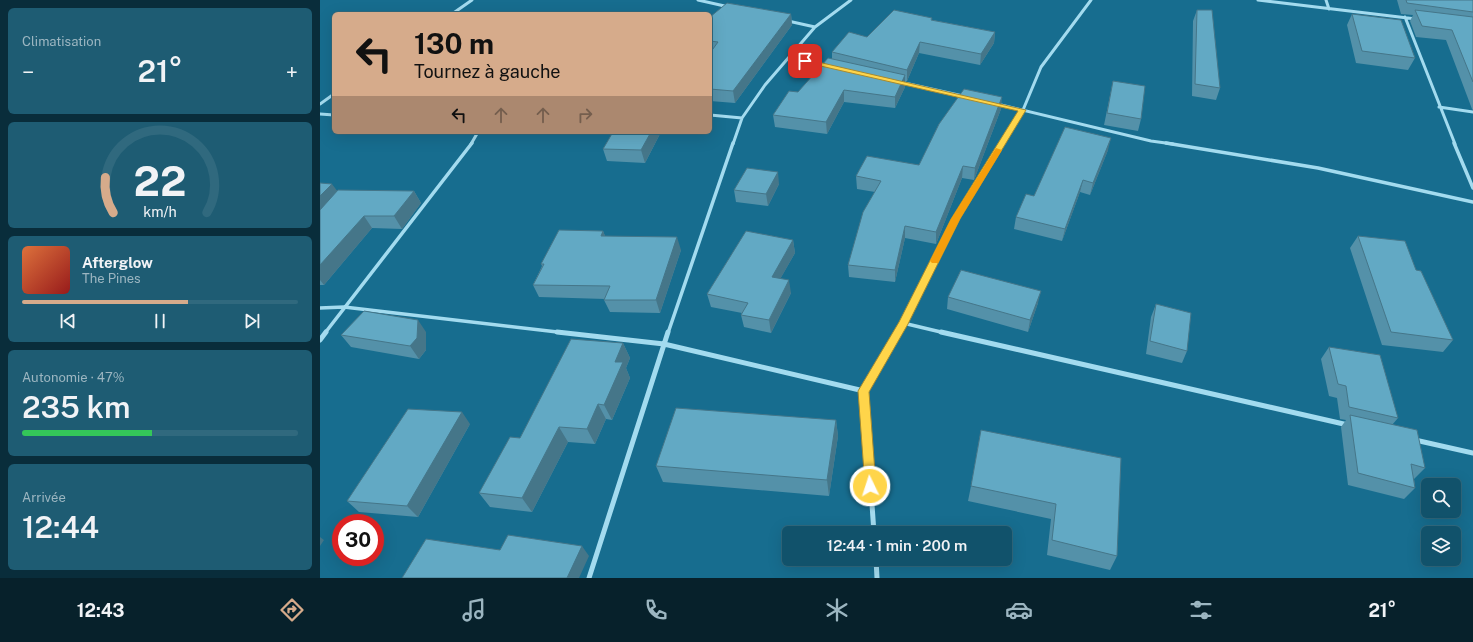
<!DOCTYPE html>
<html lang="fr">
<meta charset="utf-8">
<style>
body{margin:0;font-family:"Public Sans",sans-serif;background:#1e5c73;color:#f1f3f6;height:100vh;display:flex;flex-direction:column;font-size:15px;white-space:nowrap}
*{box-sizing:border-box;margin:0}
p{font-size:13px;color:#9cb6c1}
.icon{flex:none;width:22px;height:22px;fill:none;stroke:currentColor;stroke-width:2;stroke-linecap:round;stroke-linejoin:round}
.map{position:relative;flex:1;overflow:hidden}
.side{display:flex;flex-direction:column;gap:8px;padding:8px;background:#092d3b;width:320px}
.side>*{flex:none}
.hud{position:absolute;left:12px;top:12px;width:380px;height:122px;border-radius:6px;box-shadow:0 4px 16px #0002,0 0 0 1px #30697e;background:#d6ab8b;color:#111;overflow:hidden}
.tools{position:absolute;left:1101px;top:478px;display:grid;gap:8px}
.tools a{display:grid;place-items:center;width:40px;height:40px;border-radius:6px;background:#11526b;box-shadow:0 4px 16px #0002,0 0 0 1px #30697e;font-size:20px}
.speed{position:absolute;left:12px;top:514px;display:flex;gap:8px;font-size:20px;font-weight:700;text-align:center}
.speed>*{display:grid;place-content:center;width:52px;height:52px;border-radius:50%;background:#11526b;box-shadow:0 4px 16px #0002,0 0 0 1px #30697e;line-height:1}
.speed .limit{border:6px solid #d22;background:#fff;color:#111}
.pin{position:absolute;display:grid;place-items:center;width:34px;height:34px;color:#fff;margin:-17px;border-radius:8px;box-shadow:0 2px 6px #0006}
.me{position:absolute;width:44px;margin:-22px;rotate:356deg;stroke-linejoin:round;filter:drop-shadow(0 0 3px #0008)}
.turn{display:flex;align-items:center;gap:14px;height:84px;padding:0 16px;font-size:18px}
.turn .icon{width:52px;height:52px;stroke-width:2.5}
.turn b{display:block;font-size:28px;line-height:34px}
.lanes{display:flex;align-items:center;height:38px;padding:0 16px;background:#0003;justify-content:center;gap:20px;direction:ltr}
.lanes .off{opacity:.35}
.big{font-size:30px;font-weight:600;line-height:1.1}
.side .widget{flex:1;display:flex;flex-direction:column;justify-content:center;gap:6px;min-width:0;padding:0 14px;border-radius:6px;background:#1e5c73}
.side .dial{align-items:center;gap:0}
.dial svg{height:104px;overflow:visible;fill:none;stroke:#30697e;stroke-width:7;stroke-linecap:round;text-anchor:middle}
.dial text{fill:#f1f3f6;stroke:none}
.song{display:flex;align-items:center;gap:12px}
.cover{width:48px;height:48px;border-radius:6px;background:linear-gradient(135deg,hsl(20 70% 55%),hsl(0 70% 35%))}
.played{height:4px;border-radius:2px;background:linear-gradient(90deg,#d6ab8b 60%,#30697e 60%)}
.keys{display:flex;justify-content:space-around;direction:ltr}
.heat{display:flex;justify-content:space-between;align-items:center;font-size:22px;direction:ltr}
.charge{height:6px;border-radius:3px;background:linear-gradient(90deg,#34c759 47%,#30697e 0)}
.trip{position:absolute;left:462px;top:526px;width:230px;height:40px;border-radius:6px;background:#11526b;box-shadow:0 4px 16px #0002,0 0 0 1px #30697e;font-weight:600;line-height:40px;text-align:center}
.tab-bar{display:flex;height:64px;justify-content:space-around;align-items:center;background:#07212b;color:#9cb6c1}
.tab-bar .icon{width:28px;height:28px}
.tab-bar .on{color:#d6ab8b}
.tab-bar b{font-size:18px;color:#f1f3f6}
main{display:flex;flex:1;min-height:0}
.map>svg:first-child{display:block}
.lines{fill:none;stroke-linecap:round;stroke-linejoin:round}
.street-far2{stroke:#a3dbef;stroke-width:3}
.street-far1{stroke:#a3dbef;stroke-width:3.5}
.street{stroke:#a3dbef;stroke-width:5}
.wall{fill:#5491a9}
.shaded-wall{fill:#457689}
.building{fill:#62a9c4;stroke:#457689}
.route{fill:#ffd54a;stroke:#a68a30}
.slow{fill:#f59e0b}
</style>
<main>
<section class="side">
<div class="widget"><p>Climatisation</p>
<div class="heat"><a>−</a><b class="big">21°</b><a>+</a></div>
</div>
<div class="widget dial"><svg viewBox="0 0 100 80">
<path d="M14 69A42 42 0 1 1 86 69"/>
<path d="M14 69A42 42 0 0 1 8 42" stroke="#d6ab8b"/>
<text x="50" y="56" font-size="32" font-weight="700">22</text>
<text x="50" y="72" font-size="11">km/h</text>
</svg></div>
<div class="widget">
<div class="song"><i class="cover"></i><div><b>Afterglow</b><p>The Pines</p></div></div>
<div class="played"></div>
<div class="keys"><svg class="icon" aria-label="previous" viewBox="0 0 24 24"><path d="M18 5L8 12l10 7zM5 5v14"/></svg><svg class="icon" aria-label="pause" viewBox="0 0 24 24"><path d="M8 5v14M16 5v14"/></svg><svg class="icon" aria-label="next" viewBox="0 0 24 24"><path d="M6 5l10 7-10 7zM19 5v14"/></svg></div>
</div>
<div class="widget"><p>Autonomie · 47%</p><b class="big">235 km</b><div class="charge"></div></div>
<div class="widget"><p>Arrivée</p><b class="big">12:44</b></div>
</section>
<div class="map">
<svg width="1153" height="578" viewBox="0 0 1153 578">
<rect width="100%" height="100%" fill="#176d8f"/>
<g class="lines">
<path class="street-far2" d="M378 0 409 7
M938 0 1096 19
M1006 0 1009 9
M132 14 152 0
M1085 17 1135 144
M468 21 495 27
M470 57 507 66
M580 82 643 96
M0 104 14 94
M677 104 831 141 853 144
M1119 107 1153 112
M0 114 14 115
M390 115 422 118
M151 144 158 132
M413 144 422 118 445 85 495 27 531 0
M682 144 703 110 721 67 771 0"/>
<path class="street-far1" d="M846 143 998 168 1153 202
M1134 143 1153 188
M0 308 24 307 246 333
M583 323 625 333
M5 333 152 143
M348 333 413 143
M577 333 636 219 682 143"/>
<path class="street" d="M237 332 344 344 544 391
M621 332 1028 425
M0 340 6 332
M1095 440 1153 453
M554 533 544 391 578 332
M556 559 557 578
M269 578 348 332"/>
</g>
<path class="wall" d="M1077 0H1153V110L1152 109 1126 40 1096 37 1090 21 1093 15 1081 14Z
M877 10 900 88 896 100 872 96 873 21Z
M471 14 472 25 415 103 390 101V53L391 52H390V17Z
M1032 14 1095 58 1088 70 1036 63 1027 25Z
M612 18V20L675 32 674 43 660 65 599 53 587 81H585V87L575 108 524 102 507 134 455 127 453 115 478 92 512 59V52L547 37Z
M793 81 821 119 818 131 784 125Z
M681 109 654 180 642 178 616 244 585 238 575 282 529 277 528 265 555 192 537 189 536 176 599 165Z
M341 132 325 163 287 161 283 149Z
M788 150 770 195 760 192 742 241 694 229 696 217 714 196Z
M0 183 17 191H94L101 203 82 229 52 228 4 285H0Z
M459 184 448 206 416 202 414 190Z
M283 231 285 236 361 250 340 313 290 312 284 300 285 299 219 297 213 285 222 266 221 264Z
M1038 236 1096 270 1133 340 1123 352 1062 345 1030 248Z
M473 240 475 253 460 279 471 293 451 333 424 327 421 315 422 313 391 307 387 294Z
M628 297 718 303 708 332 627 309Z
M836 304 867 351 862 363 826 354 831 317Z
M106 332V350L99 359 31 347 21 335Z
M303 343 310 358 306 368 310 378 292 420 286 419 275 444 248 442 212 512 170 507 159 493 200 438Z
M1009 347 1078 418 1072 425 1105 468 1094 479 1095 488 1084 499 1028 485 1021 427 1026 420 1020 419 1017 398 1009 396 1001 359Z
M516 420 518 436 509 496 343 482 336 466Z
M150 424 98 517 39 512 27 501Z
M661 430 797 556 790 570 727 555 731 519 648 501 651 486Z"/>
<path class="shaded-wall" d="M471 14 472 25 415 103 413 91Z
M675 32 674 43 660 65 661 54Z
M600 42 599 53 587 81V70Z
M585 75V87L575 108V97Z
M524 90V102L507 134 506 122Z
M682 97 681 109 654 180 655 168Z
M331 132H341L325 163 321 150Z
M791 138 788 150 770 195 773 183Z
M643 166 642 178 616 244V232Z
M458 172 459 184 448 206 446 194Z
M763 180 760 192 742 241 745 229Z
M12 184 21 196 0 218V196Z
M94 191 101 203 82 229 74 216Z
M44 216 52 228 4 285 0 280V265Z
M585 226V238L575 282V270Z
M283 231 288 243 281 236Z
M357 237 361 250 340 313 336 300Z
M473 240 475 253 454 290 452 277Z
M469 280 471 293 451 333 449 320Z
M721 291 718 303 708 332 710 320Z
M98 320 106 332V350L99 359 90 346Z
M303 343 310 358 306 368 310 378 292 420 284 405 295 362Z
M278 404 286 419 275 444 267 429Z
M142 412 150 424 98 517 87 506Z
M516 420 518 436 509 496 507 480Z
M239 427 248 442 212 512 202 498Z
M0 537 4 540 0 546Z
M262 546 269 556 259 578H247Z"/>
<path class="building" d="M1086 0H1153V12L1087 3Z
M407 3 471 14 413 91 390 89V53L398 42 390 41V17Z
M574 10 612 18 611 20 675 32 661 54 600 42 587 70 512 52 529 32 547 37Z
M877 10H892L900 88 875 84Z
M1095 10 1153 17V82L1132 30 1102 26Z
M1032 14 1081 20 1095 58 1042 51Z
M508 58 585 75 575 97 524 90 506 122 453 115 469 91 478 92Z
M793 81 825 86 821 119 787 113Z
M644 89 682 97 655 168 643 166 616 232 585 226 575 270 528 265 543 212 561 181 536 176 547 156 599 165 619 124Z
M745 127 791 138 773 183 763 180 745 229 696 217 706 194 714 196Z
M293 132H331L321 150 283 149Z
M427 168 458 172 446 194 414 190Z
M0 183 12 184 0 196Z
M18 190 94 191 74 216H44L0 265V210Z
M239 230 283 231 281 236 357 237 336 300H284L290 286 213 285 224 264H221Z
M426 231 473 240 452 277 469 280 449 320 421 315 428 303 387 294Z
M1038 236 1085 241 1096 270 1101 271 1133 340 1071 332Z
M641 270 721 291 710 320 628 297Z
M836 304 871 313 867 351 830 341Z
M44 311 98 320 97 338 90 346 21 335Z
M251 339 303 343 295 362H303L284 405 278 404 267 429 239 427 202 498 159 493 190 437 200 438Z
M1009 347 1060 355 1078 418 1029 407 1026 386 1018 384Z
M356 408 516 420 507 480 336 466Z
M88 409 142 412 87 506 27 501Z
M1030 415 1097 430 1105 468 1091 464 1095 488 1038 473Z
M661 430 801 458 797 556 732 540 736 504 651 486Z
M188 535 262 546 247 578H82L106 539 180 550Z"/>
<path class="route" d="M485 59 706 110 640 219 588 324 549 392 556 486 554 489 550 491 546 489 545 486 538 391 579 322 631 219 698 111 483 62V59Z"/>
<path class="slow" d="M676 148 682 150 640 219 618 263H612L610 261 631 219Z"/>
</svg>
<div class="tools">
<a><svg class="icon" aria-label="search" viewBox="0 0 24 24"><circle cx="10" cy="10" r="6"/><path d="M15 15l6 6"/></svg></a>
<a><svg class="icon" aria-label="layers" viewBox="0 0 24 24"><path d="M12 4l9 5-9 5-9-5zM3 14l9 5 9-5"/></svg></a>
</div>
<div class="speed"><div class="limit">30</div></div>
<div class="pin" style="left:485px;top:61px;background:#d93025"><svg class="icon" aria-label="arrive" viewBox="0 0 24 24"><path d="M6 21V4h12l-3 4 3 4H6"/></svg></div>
<svg class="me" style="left:550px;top:486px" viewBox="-20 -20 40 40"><circle r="17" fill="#ffd54a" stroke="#fff" stroke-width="3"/><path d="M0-11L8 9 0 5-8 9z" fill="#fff"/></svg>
<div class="trip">12:44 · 1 min · 200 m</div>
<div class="hud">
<div class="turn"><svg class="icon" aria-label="left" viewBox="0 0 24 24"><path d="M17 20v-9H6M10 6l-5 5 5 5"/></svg><div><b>130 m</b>Tournez à gauche</div></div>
<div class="lanes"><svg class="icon" aria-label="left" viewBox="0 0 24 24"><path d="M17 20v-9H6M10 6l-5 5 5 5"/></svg><svg class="icon off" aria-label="ahead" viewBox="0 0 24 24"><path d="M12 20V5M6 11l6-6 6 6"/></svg><svg class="icon off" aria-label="ahead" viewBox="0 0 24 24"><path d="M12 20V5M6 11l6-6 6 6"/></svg><svg class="icon off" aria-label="right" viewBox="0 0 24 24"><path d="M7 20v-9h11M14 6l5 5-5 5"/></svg></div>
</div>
</div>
</main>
<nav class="tab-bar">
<b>12:43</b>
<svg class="icon on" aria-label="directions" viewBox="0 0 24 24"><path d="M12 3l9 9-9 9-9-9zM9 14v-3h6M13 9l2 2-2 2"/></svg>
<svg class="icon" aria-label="music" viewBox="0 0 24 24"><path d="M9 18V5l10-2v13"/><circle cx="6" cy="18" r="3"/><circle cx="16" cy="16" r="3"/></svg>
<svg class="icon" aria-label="phone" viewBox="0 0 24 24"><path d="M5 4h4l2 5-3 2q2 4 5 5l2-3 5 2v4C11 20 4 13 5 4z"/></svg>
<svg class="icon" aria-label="climate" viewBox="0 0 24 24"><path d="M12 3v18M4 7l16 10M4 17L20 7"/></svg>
<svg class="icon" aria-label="car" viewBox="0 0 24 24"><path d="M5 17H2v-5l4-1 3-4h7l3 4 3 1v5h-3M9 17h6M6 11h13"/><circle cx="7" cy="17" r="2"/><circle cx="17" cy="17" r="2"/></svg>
<svg class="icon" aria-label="filters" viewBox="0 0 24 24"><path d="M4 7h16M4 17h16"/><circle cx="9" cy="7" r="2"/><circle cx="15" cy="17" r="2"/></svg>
<b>21°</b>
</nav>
